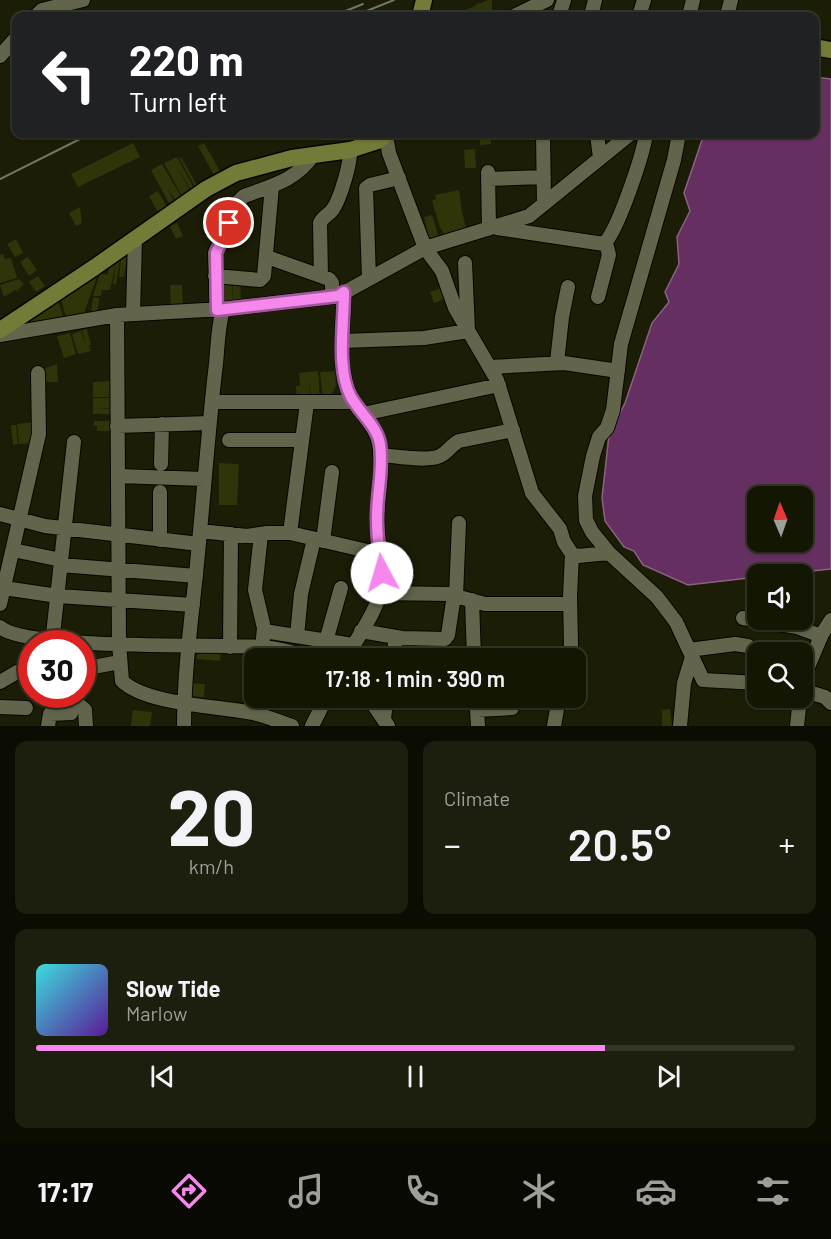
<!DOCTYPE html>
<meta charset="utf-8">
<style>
body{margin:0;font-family:Barlow,sans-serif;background:#1d1f0e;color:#f1f3f6;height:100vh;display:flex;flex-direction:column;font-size:22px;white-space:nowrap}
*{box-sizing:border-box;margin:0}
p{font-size:20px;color:#9d9f9a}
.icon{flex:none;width:33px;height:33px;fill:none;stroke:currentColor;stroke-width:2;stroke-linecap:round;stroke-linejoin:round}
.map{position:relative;height:726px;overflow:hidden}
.panel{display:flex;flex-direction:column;gap:15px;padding:15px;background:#0b0c02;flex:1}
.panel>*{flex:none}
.hud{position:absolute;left:12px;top:12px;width:807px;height:126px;border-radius:12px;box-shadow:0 2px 4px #0004,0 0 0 2px #333526;background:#202124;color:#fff;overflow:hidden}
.needle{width:39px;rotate:358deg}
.tools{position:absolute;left:747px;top:486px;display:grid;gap:12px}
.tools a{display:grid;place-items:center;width:66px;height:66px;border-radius:12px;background:#141604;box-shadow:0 2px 4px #0004,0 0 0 2px #333526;font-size:30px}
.speed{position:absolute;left:18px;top:630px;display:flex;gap:12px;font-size:30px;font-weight:700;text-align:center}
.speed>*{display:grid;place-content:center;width:78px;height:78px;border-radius:50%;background:#141604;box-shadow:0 2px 4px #0004,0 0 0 2px #333526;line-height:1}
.speed .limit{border:9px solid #d22;background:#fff;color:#111}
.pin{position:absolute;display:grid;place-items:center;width:51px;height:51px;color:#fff;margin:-26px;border:3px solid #fff;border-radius:50%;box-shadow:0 2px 6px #0007}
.me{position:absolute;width:66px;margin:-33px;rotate:354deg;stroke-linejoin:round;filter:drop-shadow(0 0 4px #0008)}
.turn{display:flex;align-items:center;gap:21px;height:126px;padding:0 18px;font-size:27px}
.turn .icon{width:78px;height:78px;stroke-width:2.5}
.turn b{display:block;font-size:42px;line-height:51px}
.big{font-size:45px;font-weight:600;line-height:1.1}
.panel .widget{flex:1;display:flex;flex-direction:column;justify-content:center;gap:9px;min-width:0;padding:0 21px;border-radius:12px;background:#1d1f0e}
.panel .dial{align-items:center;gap:0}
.dial b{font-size:78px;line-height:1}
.song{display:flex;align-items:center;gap:18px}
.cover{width:72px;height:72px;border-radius:9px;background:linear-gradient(135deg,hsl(180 70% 55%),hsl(270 70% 35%))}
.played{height:6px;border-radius:3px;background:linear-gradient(90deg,#f688ed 75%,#333526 75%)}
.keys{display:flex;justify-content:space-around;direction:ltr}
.heat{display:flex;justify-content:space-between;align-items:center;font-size:33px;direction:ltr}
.panel .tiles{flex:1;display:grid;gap:15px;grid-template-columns:1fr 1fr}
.widget:last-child{grid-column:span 2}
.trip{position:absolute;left:244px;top:648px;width:342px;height:60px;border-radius:12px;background:#141604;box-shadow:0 2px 4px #0004,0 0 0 2px #333526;font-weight:600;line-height:60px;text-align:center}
.dock{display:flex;height:96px;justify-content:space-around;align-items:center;background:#080902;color:#9d9f9a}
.dock .icon{width:42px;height:42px}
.dock .on{color:#f688ed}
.dock b{font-size:27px;color:#f1f3f6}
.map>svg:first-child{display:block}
.water{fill:#653061;stroke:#886381;stroke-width:1.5;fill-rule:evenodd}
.building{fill:#303409}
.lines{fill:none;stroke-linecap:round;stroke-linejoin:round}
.minor-casing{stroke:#060700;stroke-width:16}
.major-casing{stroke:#060700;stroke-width:19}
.minor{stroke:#62654b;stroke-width:14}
.major{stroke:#747a37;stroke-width:16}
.rail{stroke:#747663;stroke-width:2}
.route-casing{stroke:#a0589a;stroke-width:15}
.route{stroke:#f688ed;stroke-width:10}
</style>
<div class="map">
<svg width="831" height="726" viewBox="0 0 831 726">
<rect width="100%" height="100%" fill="#1b1d06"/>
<path class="water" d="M815 77 831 79V569L783 574H758L757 577 688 585 643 565 634 551 624 547 605 521 602 498 609 435 625 403 652 323 669 302 665 292 679 264 677 237 690 211 684 193 704 134H814ZM758 496H802V542H758Z"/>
<path class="building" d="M488 0H492V16H475V5Z
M475 6 473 16H452Z
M479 134H510L511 139 491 140V144L480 145Z
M133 143 140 157 78 187 71 174Z
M204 143 221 173 216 176 214 175 198 146Z
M475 149 476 168H465L464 150Z
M177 157 194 188 191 190 175 164 190 190 182 196 164 163Z
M181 157 197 185 195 187 179 158Z
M162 164 182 198 176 202 168 189 174 202 170 205 151 170Z
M459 190 462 212 467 231 447 238 440 228 432 201 436 199 435 195Z
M158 191 169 211 160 216 149 196Z
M80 207 82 223 76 226 69 213Z
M432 215 440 241 430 243 424 217Z
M177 223 183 236 176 239 170 226Z
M16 239 23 253 15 257 7 244Z
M3 254 5 259 11 258 17 278 0 283V255Z
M127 256 124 277H119L121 259Z
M28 257 37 270 29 276 20 262Z
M120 259 116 285 113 284 116 264 110 290H102L101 296H93L100 273 107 275 110 265Z
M98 274 83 316 66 318 61 299Z
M38 276 45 286 36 292 29 282Z
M19 279 24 284 17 291 15 290 4 297 0 285Z
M232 280 233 302 224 303 223 286 218 283Z
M233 281H240L241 301H233Z
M170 285H182L183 304H171Z
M443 287 447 298 434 303 430 292Z
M93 297 99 298 97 315 91 314Z
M58 300 64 319 21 330 19 324Z
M87 329 91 345H89L91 351 78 354 72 334 81 331 86 345 82 330Z
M70 333 76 354 64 358 57 336Z
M57 364 58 382H42L41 370Z
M318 371 320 400 311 401 309 377 310 400 297 401 296 386H300L299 373Z
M335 371 336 386 329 400H323L320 372Z
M111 381V397H93V382Z
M93 398H111V408H97L111 409V414H93Z
M94 421H111V431H97V426H94Z
M34 422 36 443 19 444 17 424Z
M11 425H16L18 444 13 445Z
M219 463 239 464 237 505H219Z
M198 648 221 650 220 661 197 659Z
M188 683 205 684 204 697 187 696Z
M670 709 672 726H662V710Z
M133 710 152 712 150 726H131Z"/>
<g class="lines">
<g class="minor-casing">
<path id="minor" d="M36 16 42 10 83 0
M514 16 547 0
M559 16 564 0
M591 16 595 0
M639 16 644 0
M689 16 693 0
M727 16 731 0
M0 56 16 38
M543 134 544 204
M597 134 600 158
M679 134 674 160 621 344 613 410 607 428 599 437 593 456 585 496 586 520 592 532 609 553 657 597 676 622 703 680 758 683
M386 135 389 153 425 248 442 271 455 308 497 380 532 493 560 529 564 542 572 554 578 556 609 553
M488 172 489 228
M488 179 544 177
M497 228 604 244C618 230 643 155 646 134
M267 257 329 279 332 283V297
M215 276 260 280 264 276 272 186
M321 276 320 223C323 216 329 215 333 209 340 199 351 163 350 150
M369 279 366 188 370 185 399 178
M344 293C344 323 336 369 351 397 359 412 376 425 379 443 384 469 377 495 377 521 377 544 385 567 381 589 378 609 356 640 346 658
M598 297 609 255 606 243
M217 310 215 253 238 202 244 196C271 186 297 180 313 155
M133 314 135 239
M117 315 119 643 122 681C146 704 214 706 247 712 262 714 277 721 292 726
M0 335 117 315 223 309 338 296 425 248 529 216 630 134
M343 341 424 338 468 331 465 263
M557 362 562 317 568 287
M490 367 564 363 618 371
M212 402H354
M363 414 499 385
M117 426 209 423
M229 440H302
M380 455C396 456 427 462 440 456 448 452 451 445 459 441L513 430
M161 464 162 424
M118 476 204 479
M0 514 45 526 199 544
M200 531 247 536 267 533H290L380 554
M290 533 307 403
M160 540V492
M323 541 332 472
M13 550 61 560
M61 565 196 576
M4 588 58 596 193 605
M380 593 448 594 485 604H570
M456 596 459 523
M472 600 474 658
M0 604 39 434 38 373
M743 618 797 627 821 636
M0 627C24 650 219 644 262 647 279 648 296 653 311 658
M264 631 353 645
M361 631 402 638 445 639 448 635 454 595
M297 636 301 594 314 539
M326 641 341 588
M52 644 74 442
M230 647 231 534
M689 650 735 644 748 646
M261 658 264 628 255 590 261 534
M393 658 396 637
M494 658 501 655H510
M568 658 571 645 570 596 572 554
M82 669 120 662
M802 681 822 634 831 620
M0 682 17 672 32 669
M802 690 825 697 831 703
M72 694 73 700 85 710 86 726
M369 698 388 726
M473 698 477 710 478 726
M0 707 26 708
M477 710 512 708
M250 712 255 686
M384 718 387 698
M48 726 50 714 71 713 75 701
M184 726C184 661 195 596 200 531 205 478 209 425 215 372 218 351 217 330 223 309
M312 726 326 698
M554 726 559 698
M680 726 684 683 692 657
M797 726 800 698"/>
</g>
<g class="major-casing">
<path id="major" d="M420 16 424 0
M814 47 831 50
M0 330 95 267 206 189 236 173 292 158 350 150 378 141 387 134"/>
</g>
<use href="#minor" class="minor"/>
<use href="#major" class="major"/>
<path class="rail" d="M333 16 363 4
M354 16 394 0
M0 179 90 134"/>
</g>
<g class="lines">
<g class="route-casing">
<path id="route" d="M229 223 216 253 217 310 338 296 344 292C344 323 336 370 351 397 360 413 377 426 380 444 384 470 376 496 377 522 377 539 380 556 382 573"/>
</g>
<use href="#route" class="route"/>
</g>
</svg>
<div class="tools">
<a><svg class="needle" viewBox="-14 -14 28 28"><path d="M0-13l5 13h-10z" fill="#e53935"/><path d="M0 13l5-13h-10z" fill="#9d9f9a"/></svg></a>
<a><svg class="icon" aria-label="sound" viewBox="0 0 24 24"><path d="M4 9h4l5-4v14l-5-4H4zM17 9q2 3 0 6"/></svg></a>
<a><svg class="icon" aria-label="search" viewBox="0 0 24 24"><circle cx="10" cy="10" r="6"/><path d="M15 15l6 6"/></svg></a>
</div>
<div class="speed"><div class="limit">30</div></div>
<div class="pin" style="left:229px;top:223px;background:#d93025"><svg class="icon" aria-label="arrive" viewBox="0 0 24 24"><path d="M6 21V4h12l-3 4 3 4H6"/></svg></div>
<svg class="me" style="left:382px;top:573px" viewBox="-20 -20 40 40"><circle r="19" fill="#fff"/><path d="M0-13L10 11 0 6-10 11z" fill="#f688ed"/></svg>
<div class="trip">17:18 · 1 min · 390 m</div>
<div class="hud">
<div class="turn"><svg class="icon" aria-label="left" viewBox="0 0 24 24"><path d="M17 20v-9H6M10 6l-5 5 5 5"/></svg><div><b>220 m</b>Turn left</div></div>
</div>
</div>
<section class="panel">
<div class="tiles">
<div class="widget dial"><b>20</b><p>km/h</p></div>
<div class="widget"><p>Climate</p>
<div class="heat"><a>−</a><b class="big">20.5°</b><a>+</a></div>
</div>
<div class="widget">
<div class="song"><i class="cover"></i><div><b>Slow Tide</b><p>Marlow</p></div></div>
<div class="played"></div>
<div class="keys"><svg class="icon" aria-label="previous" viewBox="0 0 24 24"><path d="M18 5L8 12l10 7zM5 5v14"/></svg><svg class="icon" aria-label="pause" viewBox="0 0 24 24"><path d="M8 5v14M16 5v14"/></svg><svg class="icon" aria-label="next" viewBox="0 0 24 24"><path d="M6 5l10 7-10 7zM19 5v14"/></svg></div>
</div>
</div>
</section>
<nav class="dock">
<b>17:17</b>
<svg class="icon on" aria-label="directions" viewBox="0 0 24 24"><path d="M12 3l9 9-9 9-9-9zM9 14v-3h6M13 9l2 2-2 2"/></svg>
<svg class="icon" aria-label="music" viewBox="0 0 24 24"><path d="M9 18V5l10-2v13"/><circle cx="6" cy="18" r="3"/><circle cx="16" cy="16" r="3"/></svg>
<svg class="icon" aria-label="phone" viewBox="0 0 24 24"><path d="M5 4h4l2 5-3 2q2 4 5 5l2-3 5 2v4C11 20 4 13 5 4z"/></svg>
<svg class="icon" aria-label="climate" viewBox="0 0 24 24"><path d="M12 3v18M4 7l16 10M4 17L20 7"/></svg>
<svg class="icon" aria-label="car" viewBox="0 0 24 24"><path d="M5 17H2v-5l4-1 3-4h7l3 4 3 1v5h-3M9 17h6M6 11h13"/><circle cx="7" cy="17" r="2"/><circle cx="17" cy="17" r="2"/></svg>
<svg class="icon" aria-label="filters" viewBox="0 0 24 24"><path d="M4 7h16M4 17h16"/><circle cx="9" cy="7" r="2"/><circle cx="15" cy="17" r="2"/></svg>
</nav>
